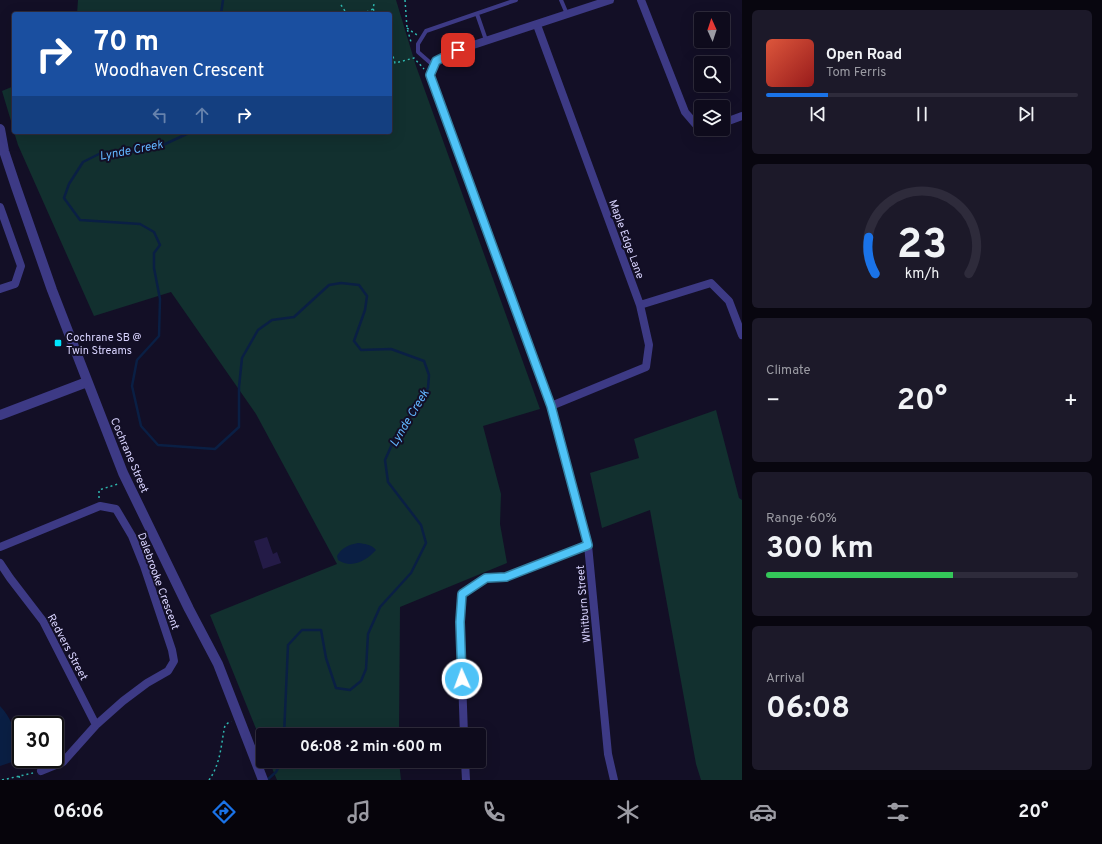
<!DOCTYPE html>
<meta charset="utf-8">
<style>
body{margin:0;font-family:Overpass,sans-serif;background:#1c1929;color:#f1f3f6;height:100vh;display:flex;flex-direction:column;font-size:15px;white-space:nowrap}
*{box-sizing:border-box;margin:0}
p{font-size:13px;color:#9b9ba3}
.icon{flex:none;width:22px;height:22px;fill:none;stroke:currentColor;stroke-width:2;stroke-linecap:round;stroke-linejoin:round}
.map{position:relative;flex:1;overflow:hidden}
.side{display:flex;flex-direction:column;gap:10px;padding:10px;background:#08060f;width:360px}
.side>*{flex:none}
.guide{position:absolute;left:12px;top:12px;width:380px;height:122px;border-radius:4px;box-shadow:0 4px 16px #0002,0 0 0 1px #2e2b3b;background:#1a4fa0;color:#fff;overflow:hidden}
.needle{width:26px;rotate:357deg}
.controls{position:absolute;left:694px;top:12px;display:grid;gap:8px}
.controls a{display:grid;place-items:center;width:36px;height:36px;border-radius:4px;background:#0e0b1c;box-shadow:0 4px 16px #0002,0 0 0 1px #2e2b3b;font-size:20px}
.speed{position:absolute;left:12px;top:716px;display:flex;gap:8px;font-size:20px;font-weight:700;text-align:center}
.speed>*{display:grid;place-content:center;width:52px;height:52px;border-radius:50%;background:#0e0b1c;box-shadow:0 4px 16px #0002,0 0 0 1px #2e2b3b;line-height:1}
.speed .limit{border:2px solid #111;border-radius:6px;background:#fff;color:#111}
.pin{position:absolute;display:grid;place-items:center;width:34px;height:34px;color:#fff;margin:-17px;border-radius:8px;box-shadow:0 2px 6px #0006}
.me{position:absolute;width:44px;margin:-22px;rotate:358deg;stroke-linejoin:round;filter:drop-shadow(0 0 3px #0008)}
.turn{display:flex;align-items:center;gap:14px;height:84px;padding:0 16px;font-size:18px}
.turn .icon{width:52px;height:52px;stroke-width:2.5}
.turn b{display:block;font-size:28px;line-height:34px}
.lanes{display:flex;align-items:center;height:38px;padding:0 16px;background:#0003;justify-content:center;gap:20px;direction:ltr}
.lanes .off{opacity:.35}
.big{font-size:30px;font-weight:700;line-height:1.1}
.side .card{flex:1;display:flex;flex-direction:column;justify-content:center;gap:6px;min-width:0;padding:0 14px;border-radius:6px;background:#1c1929}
.side .dial{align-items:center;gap:0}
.dial svg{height:104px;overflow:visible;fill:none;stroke:#2e2b3b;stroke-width:7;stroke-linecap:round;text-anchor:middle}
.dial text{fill:#f1f3f6;stroke:none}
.song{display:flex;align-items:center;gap:12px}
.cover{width:48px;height:48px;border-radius:6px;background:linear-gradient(135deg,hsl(10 70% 55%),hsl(0 70% 35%))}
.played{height:4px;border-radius:2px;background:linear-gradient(90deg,#1a73e8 20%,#2e2b3b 20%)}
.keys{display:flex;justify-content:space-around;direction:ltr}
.heat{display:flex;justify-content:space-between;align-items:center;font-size:22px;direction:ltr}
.charge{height:6px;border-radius:3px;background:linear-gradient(90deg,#34c759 60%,#2e2b3b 0)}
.trip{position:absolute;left:256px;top:728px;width:230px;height:40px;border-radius:4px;background:#0e0b1c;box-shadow:0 4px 16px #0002,0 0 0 1px #2e2b3b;font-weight:700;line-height:40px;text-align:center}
.tab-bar{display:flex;height:64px;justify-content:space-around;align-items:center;background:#06040b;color:#9b9ba3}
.tab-bar .icon{width:28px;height:28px}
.tab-bar .active{color:#1a73e8}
.tab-bar b{font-size:18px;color:#f1f3f6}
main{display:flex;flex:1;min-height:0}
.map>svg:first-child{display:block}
.green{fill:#12302f}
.water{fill:#0a1f44}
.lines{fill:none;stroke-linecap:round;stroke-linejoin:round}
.stream{stroke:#0a1f44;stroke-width:2.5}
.building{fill:#241b47}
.path{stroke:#2fb8b0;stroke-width:1.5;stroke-dasharray:2 3;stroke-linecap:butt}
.service{stroke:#3d3a85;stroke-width:4}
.minor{stroke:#3d3a85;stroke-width:8}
.tertiary{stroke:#3d3a85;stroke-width:10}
.route-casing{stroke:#337fa1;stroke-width:10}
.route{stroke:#4fc3f7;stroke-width:7}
.poi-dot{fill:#00e5ff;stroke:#130f26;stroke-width:1.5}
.labels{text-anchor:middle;stroke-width:4;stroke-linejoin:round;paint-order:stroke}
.street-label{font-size:11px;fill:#d9d4ff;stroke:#130f26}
.poi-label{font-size:11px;fill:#d9d4ff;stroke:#130f26;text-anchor:start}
.water-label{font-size:12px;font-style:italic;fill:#62b6ff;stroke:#130f26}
</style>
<main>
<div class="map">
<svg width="742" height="780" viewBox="0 0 742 780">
<rect width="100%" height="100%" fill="#130f26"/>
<path class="green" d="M78 0H396L416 66 540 409 483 426 501 494 500 524 507 563 400 607 399 735H263V746L210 615 337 564 256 414 171 292 94 316 18 145 14 132H390V14H77Z
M14 86V131L2 91Z
M716 410 739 498 742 500V780H701L696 764 650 510 602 528 590 473 639 458 634 439Z
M269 761H399L401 780H277Z"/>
<path class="water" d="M358 543C365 544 371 544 376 550 366 561 352 569 338 560L337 556C342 547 349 545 358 543Z
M0 706C16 723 17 740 12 762L0 766Z"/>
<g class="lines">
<path class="stream" d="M221 14 223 0
M191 132 163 145 132 152H103L83 162 69 184 64 198 80 220 140 224 154 232 160 245 154 253V268L160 299 159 336 137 360 132 386 141 426 158 445 215 449 239 427V387L242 358 258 330 272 320 294 317 329 285 341 283 359 285 367 296 365 310 354 341 361 350 391 349 424 361 429 375 428 388 394 440 385 460 388 482 421 525 426 543 411 573 380 607 368 634 366 669 361 681 350 690 336 688 326 658 321 630H302L288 645 284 735
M267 780 276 772 282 761"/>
</g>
<path class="building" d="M267 537 273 554 277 552 281 563 263 569 254 541Z"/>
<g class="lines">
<path class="path" d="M405 0 407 28 411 42
M341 5 347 14
M373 9 376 14
M362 14 373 9 374 4
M407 28 417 35
M390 47 395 63 414 58 424 69
M99 498V490L118 484
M19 776 20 780
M2 780 33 773
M209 780C221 763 221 744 225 725L231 721"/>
<path class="service" d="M561 0 567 14
M477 14 486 40
M434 66 418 52V44L426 31 516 0"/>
<path class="minor" d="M610 0 458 50 436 61 430 75 551 406 588 545 608 754 614 780
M641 0 685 112 697 126H701
M537 25 640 305 649 345 646 367 551 406
M723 123 742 116
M0 207 21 266 15 284 0 289
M640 305 711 283 729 301 742 335
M0 547 100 506 116 509 132 536 144 566 172 650 174 661 168 671 147 683 123 701 96 725 63 762 41 771
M0 563 10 578 43 621 96 725
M464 735 460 622 462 594 486 578 506 577 588 545
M465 761 466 780"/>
<path class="tertiary" d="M0 129 4 151 16 187 52 290 123 473 189 609 218 664 263 780
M0 415 87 382"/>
</g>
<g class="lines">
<g class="route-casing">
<path id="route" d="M458 50 436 61 430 75 551 406 588 545 506 577 486 578 462 594 460 622 462 679"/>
</g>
<use href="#route" class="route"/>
</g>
<rect class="poi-dot" x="54" y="339" width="8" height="8" rx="2"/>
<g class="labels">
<g class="street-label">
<text transform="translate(627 239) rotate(70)" y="4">Maple Edge Lane</text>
<text transform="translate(130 455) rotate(67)" y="4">Cochrane Street</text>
<text transform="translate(159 581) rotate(70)" y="4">Dalebrooke Crescent</text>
<text transform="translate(583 604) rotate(-95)" y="4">Whitburn Street</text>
<text transform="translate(68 647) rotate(62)" y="4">Redvers Street</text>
</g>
<g class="poi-label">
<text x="66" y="341">Cochrane SB @<tspan x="66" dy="13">Twin Streams</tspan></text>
</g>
<g class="water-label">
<text transform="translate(131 150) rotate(-11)" y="4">Lynde Creek</text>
<text transform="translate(409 418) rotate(-59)" y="4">Lynde Creek</text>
</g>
</g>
</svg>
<div class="controls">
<a><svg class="needle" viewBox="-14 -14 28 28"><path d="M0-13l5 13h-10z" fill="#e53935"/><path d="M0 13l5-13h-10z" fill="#9b9ba3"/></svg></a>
<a><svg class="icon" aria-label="search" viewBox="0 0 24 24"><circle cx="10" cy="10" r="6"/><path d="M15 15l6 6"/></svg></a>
<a><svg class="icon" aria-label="layers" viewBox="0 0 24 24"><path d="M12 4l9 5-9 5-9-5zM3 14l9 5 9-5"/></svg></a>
</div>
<div class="speed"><div class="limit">30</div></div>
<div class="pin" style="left:458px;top:50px;background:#d93025"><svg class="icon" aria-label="arrive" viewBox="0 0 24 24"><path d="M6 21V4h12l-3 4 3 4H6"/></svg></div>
<svg class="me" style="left:462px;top:679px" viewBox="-20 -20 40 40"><circle r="17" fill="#4fc3f7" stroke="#fff" stroke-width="3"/><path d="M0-11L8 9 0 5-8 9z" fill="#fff"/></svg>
<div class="trip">06:08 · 2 min · 600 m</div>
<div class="guide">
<div class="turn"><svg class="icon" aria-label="right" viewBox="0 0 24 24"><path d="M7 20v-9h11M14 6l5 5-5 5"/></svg><div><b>70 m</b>Woodhaven Crescent</div></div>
<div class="lanes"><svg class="icon off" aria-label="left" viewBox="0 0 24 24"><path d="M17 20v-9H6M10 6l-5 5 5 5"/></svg><svg class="icon off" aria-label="ahead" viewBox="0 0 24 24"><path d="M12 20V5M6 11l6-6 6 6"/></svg><svg class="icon" aria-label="right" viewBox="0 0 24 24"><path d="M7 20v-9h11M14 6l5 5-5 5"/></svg></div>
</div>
</div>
<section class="side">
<div class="card">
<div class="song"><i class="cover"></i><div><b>Open Road</b><p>Tom Ferris</p></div></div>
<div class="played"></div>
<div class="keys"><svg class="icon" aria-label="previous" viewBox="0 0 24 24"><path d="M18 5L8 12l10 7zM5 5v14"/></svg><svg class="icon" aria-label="pause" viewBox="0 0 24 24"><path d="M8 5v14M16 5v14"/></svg><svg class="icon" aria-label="next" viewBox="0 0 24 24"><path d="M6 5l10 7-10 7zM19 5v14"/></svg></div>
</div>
<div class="card dial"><svg viewBox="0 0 100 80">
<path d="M14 69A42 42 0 1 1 86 69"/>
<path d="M14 69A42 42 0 0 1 9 41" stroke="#1a73e8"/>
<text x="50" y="56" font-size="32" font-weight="700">23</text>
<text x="50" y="72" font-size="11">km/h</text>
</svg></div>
<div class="card"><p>Climate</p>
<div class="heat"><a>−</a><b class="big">20°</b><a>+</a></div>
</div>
<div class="card"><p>Range · 60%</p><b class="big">300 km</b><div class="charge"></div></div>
<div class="card"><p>Arrival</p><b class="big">06:08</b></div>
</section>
</main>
<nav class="tab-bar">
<b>06:06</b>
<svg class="icon active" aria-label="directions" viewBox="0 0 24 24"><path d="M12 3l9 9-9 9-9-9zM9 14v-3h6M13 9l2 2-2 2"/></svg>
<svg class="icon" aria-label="music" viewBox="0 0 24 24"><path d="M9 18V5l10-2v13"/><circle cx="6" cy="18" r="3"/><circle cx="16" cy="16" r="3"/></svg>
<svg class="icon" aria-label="phone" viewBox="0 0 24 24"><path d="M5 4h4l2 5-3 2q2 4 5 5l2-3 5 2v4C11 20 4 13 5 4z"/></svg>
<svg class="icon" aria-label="climate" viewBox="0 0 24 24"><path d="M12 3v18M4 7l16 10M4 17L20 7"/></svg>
<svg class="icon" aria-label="car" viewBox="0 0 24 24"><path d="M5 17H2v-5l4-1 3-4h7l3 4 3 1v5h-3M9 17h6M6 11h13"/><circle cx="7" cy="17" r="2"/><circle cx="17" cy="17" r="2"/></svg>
<svg class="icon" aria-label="filters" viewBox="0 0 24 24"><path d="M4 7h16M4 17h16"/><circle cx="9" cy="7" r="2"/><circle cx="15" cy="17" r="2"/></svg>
<b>20°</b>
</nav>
